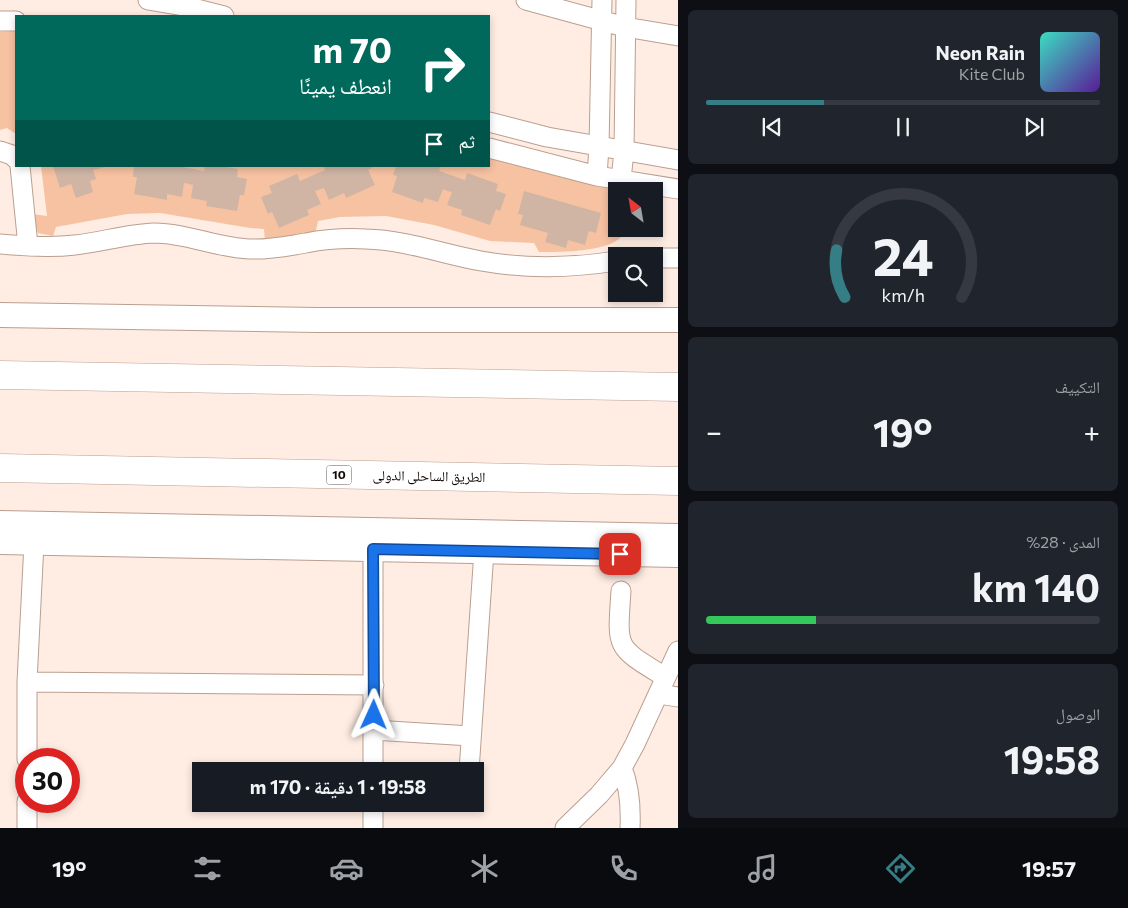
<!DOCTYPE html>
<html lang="ar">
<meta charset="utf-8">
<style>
body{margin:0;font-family:Commissioner,"Noto Naskh Arabic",sans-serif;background:#20242c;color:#f1f3f6;direction:rtl;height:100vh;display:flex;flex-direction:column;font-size:19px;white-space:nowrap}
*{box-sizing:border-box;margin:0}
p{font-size:16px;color:#9ea1a6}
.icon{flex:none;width:28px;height:28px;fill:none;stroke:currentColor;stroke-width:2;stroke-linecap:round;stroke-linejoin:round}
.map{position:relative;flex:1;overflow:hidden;direction:ltr}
.side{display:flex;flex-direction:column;gap:10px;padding:10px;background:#0d0f14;width:450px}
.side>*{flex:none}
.top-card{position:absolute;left:15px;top:15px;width:475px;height:152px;border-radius:0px;box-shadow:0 2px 8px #0003;direction:rtl;background:#00695c;color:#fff;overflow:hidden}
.needle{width:32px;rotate:329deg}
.tools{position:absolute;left:608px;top:182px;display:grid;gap:10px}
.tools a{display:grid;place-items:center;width:55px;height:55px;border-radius:0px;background:#171b24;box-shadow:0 2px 8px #0003;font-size:25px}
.speed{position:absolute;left:15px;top:748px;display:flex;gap:10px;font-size:25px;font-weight:700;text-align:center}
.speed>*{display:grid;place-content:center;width:65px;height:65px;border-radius:50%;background:#171b24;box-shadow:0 2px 8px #0003;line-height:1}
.speed .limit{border:8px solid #d22;background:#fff;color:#111}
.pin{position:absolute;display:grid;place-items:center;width:42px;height:42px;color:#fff;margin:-21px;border-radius:10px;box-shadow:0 2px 8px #0006}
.me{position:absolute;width:55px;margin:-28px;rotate:1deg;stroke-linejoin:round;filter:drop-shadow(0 0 4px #0008)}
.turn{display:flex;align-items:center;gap:18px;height:105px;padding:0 15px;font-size:22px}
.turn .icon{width:65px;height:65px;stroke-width:2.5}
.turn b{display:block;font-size:35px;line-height:42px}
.then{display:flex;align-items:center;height:48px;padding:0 15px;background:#0003;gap:10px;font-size:19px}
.big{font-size:38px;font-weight:700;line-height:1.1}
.side .widget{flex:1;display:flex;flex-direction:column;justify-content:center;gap:8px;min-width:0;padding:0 18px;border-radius:8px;background:#20242c}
.side .dial{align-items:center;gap:0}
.dial svg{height:130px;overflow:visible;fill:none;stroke:#363941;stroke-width:7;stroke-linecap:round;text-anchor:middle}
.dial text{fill:#f1f3f6;stroke:none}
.song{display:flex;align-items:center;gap:15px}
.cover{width:60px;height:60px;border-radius:8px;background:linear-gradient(135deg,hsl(170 70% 55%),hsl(270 70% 35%))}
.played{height:5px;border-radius:2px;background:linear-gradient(90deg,#367e86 30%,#363941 30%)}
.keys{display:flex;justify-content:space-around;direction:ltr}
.heat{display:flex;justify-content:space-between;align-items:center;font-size:28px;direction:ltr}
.charge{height:8px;border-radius:4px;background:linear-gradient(90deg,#34c759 28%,#363941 0)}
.trip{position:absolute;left:192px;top:762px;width:292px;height:50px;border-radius:0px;background:#171b24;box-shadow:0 2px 8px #0003;font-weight:700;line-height:50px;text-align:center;direction:rtl}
.dock{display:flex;height:80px;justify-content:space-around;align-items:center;background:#090b0e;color:#9ea1a6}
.dock .icon{width:35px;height:35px}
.dock .current{color:#367e86}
.dock b{font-size:22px;color:#f1f3f6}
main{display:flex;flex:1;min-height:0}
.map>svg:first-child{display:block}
.green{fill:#f7c2a2}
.building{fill:#d0b5a5}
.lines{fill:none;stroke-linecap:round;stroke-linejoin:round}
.minor-casing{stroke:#ba9f90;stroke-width:21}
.major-casing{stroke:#ba9f90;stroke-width:26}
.highway-casing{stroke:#ba9f90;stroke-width:29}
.minor{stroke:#fff;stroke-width:19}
.major{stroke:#fff;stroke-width:24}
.highway{stroke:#fff;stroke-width:28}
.route-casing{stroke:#114b97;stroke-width:12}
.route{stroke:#1a73e8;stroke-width:9}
.labels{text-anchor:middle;stroke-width:4;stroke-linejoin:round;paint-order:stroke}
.shield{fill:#fff;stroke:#595350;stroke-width:1}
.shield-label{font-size:12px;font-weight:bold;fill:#120905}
.street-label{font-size:14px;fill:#120905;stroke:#fff}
</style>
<main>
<section class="side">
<div class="widget">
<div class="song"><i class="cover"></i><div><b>Neon Rain</b><p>Kite Club</p></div></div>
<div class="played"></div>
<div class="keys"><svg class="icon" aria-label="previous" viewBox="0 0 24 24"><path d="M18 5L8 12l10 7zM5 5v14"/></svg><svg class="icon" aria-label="pause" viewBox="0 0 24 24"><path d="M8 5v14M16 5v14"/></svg><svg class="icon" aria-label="next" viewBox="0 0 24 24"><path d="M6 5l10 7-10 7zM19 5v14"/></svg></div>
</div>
<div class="widget dial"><svg viewBox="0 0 100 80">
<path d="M14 69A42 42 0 1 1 86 69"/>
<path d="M14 69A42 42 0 0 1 9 40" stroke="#367e86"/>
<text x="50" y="56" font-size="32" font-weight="700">24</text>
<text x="50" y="72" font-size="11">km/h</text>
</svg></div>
<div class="widget"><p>التكييف</p>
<div class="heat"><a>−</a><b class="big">19°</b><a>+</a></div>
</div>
<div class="widget"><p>المدى · 28%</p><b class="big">140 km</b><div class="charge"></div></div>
<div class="widget"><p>الوصول</p><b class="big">19:58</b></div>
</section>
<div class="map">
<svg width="678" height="828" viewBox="0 0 678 828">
<rect width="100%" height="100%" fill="#ffede3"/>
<path class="green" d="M16 31V134L7 128 0 130V32Z
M489 156 613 186 627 191H616V229H626C620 253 560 252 539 252L534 243 490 241 434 225 386 216 340 217 318 221 315 235 265 241 264 229 250 228 160 213 127 214 56 227 53 236 38 233 33 219V214L47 216 41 166H489Z"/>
<path class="building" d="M53 166H105V167L93 170 96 179 90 181 93 192 76 198 71 184 60 188Z
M134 166H177L204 171 205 166H221L238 169 237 177 247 179 244 195H240L237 211 206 206 207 201 191 198 193 185 189 184 184 183 182 197 167 194V200L134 194 137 177H133Z
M324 166H371L372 168 368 170 375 185 346 198 344 193 329 200 324 188 315 191 321 204 307 210 309 215 279 228 272 212 268 214 261 197 272 193 269 186 297 174 300 181 325 170Z
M396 166H441L439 171 465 180 467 173 498 184 496 191 506 194 500 211 496 209 490 225 461 215 462 210 447 205 452 192 447 191 443 189 438 202 424 198 423 203 392 192 397 176 393 175Z
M524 191 601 213 596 233 589 231 585 245 568 240 566 248 545 242 548 233 520 225 523 215 518 214Z"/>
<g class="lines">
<g class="minor-casing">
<path id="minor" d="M148 0 189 7 224 16
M526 0 625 27 678 36
M0 21H16
M489 122 547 137 678 160
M489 148 597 176 678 189
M0 151 12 155 16 159
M20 166 28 246
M597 176 599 147 602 0
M621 180 624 151 626 0
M0 244C25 246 50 248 75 245 102 242 127 234 154 233 187 233 217 248 250 249 270 250 287 246 306 243 326 239 347 238 366 239 406 240 442 254 481 261 526 269 572 268 616 261
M654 258H678
M621 591C617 650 615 646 665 677
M27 682 374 685
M659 694 678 697
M373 730 471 736
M27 759V682L34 543
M622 768C630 788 631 807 630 828
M373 771V549
M469 771 484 551
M27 801V828
M373 828V804
M565 828 599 795 622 768 635 744 678 651"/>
</g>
<g class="major-casing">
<path id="major" d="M0 315 318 320H678
M0 523 678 536
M0 542 678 555"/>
</g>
<g class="highway-casing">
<path id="highway" d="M0 375 678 387
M0 468 678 481"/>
</g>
<use href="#minor" class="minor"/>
<use href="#major" class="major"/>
<use href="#highway" class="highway"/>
</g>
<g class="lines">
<g class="route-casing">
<path id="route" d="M374 715 373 549 620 554"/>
</g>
<use href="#route" class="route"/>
</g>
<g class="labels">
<rect class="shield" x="326.5" y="465.5" width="25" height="19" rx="4"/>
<g class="shield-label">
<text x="339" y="479">10</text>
</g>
<g class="street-label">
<text transform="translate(429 476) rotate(1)" y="5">الطريق الساحلى الدولى</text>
</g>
</g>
</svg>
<div class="tools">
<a><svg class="needle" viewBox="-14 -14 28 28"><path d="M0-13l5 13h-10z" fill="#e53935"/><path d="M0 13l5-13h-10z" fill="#9ea1a6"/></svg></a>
<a><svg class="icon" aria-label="search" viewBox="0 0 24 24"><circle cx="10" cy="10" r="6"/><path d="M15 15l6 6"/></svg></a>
</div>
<div class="speed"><div class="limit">30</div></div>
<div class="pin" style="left:620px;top:554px;background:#d93025"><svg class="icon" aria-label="arrive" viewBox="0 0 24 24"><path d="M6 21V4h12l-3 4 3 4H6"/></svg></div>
<svg class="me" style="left:374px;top:715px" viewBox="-20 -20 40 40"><path d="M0-17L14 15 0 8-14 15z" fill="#1a73e8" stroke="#fff" stroke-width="4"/></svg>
<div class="trip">19:58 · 1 دقيقة · 170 m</div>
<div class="top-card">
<div class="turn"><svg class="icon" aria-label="right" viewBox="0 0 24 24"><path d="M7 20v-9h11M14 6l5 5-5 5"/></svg><div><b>70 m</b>انعطف يمينًا</div></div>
<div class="then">ثم<svg class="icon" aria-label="arrive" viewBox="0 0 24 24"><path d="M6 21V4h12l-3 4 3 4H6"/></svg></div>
</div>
</div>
</main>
<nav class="dock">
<b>19:57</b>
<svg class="icon current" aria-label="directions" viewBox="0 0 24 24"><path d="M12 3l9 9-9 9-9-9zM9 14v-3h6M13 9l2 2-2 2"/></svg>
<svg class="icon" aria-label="music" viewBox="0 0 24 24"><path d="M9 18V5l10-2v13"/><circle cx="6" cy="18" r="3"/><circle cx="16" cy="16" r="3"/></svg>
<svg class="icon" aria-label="phone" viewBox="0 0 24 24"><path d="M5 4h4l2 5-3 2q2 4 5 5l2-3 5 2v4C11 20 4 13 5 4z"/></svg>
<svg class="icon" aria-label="climate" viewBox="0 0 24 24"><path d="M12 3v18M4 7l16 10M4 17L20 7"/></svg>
<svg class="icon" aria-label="car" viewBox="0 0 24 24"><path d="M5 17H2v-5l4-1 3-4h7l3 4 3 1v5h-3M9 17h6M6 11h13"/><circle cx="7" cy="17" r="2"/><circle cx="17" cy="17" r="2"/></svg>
<svg class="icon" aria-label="filters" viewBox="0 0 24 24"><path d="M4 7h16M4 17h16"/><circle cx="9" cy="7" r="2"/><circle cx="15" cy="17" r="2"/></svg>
<b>19°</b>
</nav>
